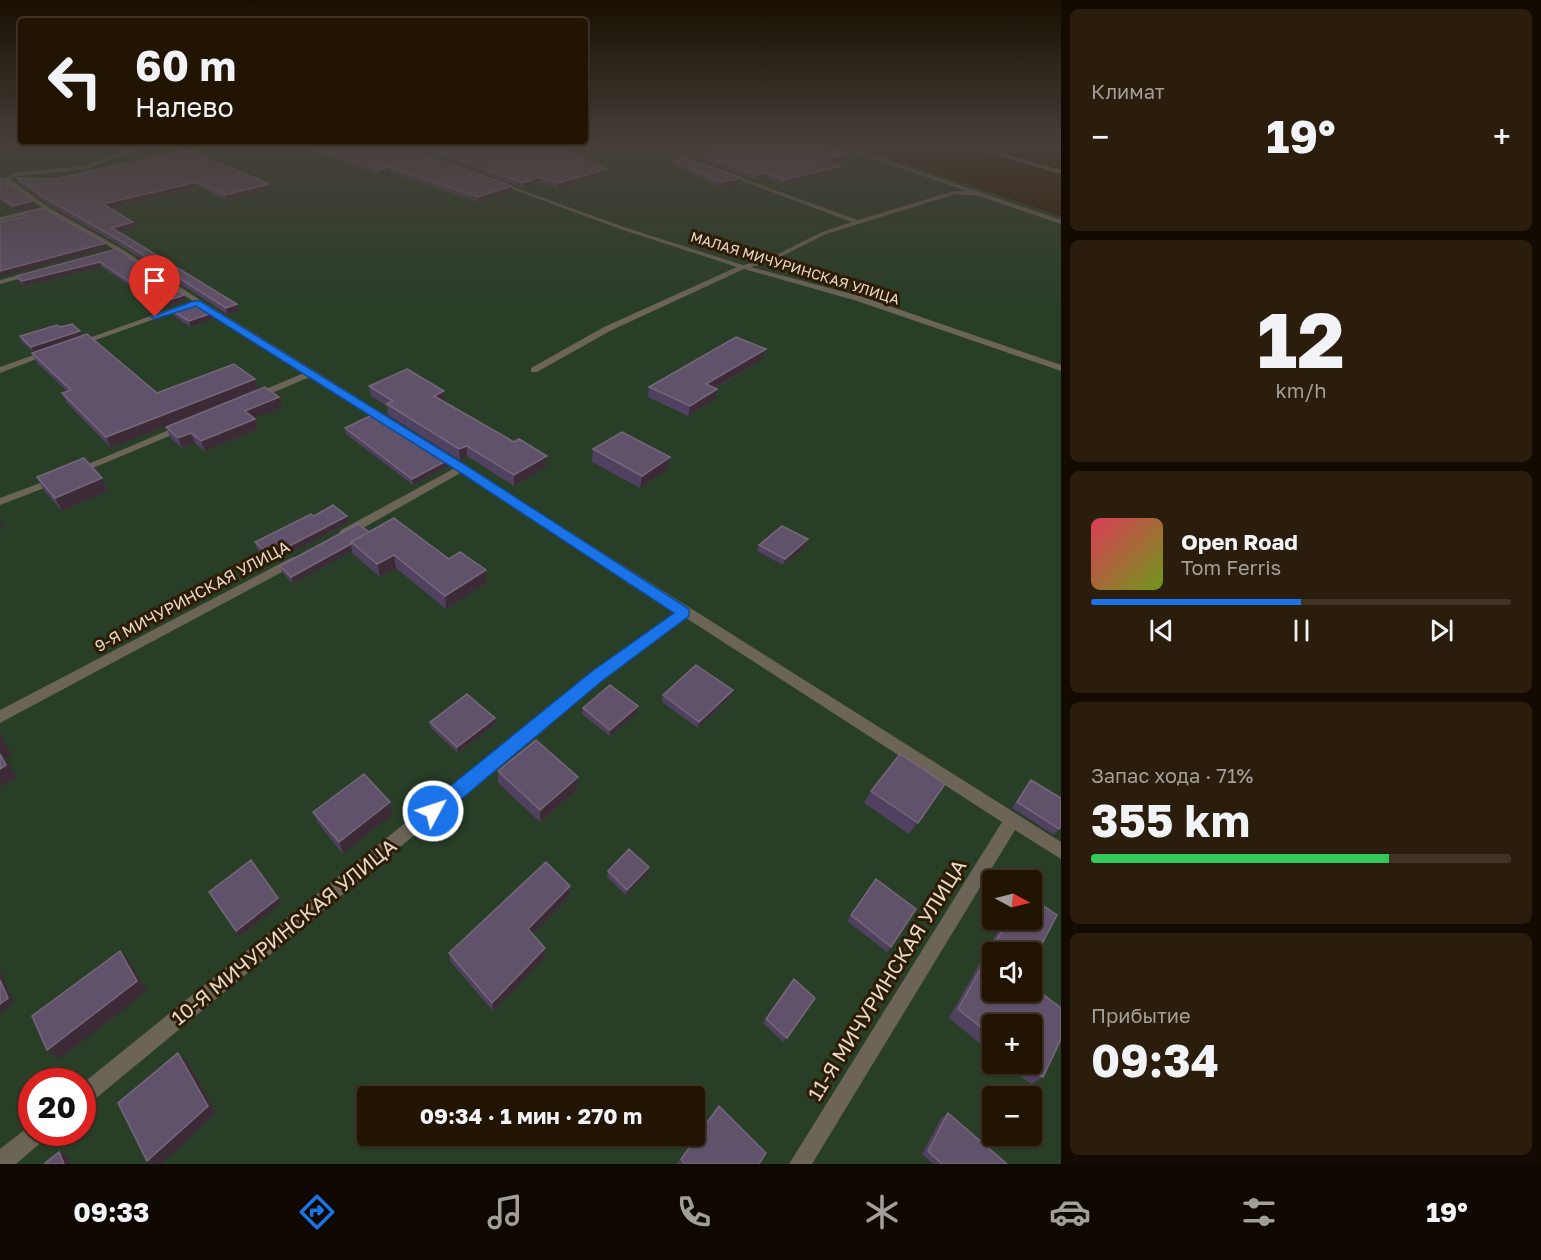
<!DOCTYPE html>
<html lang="ru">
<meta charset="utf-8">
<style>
body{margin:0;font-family:"Golos Text",sans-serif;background:#2a1d0c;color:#f1f3f6;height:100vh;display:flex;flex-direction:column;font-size:22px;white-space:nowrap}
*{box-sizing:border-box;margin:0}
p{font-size:20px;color:#a29e99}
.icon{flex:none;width:33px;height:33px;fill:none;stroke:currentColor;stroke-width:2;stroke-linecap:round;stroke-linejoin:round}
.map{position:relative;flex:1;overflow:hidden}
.details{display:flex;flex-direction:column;gap:9px;padding:9px;background:#130b01;width:480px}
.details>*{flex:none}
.hud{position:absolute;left:18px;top:18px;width:570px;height:126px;border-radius:6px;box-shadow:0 2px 4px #0004,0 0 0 2px #3f3324;background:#221402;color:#f1f3f6;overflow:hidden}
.needle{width:39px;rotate:97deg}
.fabs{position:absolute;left:982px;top:870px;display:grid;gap:12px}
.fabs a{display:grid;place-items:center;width:60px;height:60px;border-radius:6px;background:#221402;box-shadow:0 2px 4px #0004,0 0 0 2px #3f3324;font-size:30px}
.speed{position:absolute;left:18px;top:1068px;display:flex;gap:12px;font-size:30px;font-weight:700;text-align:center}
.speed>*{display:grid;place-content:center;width:78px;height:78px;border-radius:50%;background:#221402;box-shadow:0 2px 4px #0004,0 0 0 2px #3f3324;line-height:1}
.speed .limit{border:9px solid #d22;background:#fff;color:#111}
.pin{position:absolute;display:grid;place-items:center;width:51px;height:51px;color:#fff;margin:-62px -26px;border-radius:50% 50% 50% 0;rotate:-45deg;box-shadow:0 0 6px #0007}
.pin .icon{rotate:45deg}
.me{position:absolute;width:66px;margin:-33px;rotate:50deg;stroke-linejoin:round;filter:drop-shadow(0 0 4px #0008)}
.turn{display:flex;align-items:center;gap:21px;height:126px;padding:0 18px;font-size:27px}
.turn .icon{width:78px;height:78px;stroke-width:2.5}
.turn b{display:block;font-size:42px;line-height:51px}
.big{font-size:45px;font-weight:700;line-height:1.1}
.details .widget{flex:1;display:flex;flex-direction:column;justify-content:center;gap:9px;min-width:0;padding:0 21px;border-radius:9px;background:#2a1d0c}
.details .dial{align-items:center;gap:0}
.dial b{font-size:78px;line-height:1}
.song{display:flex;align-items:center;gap:18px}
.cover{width:72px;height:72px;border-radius:9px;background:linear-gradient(135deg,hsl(350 70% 55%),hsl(80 70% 35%))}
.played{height:6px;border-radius:3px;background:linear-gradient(90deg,#1a73e8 50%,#3f3324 50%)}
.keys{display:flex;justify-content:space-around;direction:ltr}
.heat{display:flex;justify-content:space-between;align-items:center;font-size:33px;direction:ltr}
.charge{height:9px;border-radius:4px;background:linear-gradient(90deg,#34c759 71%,#3f3324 0)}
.trip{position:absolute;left:357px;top:1086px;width:348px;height:60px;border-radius:6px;background:#221402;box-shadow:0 2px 4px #0004,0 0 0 2px #3f3324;font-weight:700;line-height:60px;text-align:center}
.dock{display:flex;height:96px;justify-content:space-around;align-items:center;background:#0e0801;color:#a29e99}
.dock .icon{width:42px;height:42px}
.dock .on{color:#1a73e8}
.dock b{font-size:27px;color:#f1f3f6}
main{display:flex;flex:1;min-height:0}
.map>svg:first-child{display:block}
.green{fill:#283e27;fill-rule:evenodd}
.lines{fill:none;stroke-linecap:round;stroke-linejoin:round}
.lane{fill:#6b6457;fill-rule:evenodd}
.wall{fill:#514160}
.shaded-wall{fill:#3c2b36}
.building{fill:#61526b;stroke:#76677a;stroke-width:1.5}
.route{fill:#1a73e8;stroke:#114b97;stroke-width:1.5}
.labels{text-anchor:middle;stroke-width:6;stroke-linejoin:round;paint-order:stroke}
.far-street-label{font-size:14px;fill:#e6d9ca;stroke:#2e1b03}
.street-label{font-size:16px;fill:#e6d9ca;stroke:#2e1b03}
.near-street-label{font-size:20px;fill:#e6d9ca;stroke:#2e1b03}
</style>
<main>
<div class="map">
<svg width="1061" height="1164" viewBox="0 0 1061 1164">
<rect width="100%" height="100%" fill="#2e1b03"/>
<path class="green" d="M0 142H843L1061 216V1164H0ZM993 880H1032V920H993ZM993 952H1032V992H993ZM993 1024H1032V1064H993ZM32 1082H82V1132H32ZM368 1096H694V1136H368ZM993 1096H1032V1136H993Z"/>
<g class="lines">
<path class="lane" d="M151 142H158L86 169 17 176 10 179 48 207 122 249 200 300 315 371 1061 842V859L1015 830 812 1164H789L1002 822 686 618 602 680 89 1104 82 1107V1084L592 672 677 612 462 472 349 536H341L339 533 341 530 455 468 310 377 260 398H254V394L304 373C242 334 181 293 120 253 81 228 38 210 3 179L16 173 85 166Z
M640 142H646L704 164 699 165Z
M827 142H834L1061 220V224L979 196 956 194 826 234 770 262 751 267 863 297 1061 365V371L857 301 744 269 610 331 537 372H531V368L604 327 737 267 620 229 496 183V181L624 227 743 265 766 260 822 232 852 222 727 175V173L858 220 954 191H966Z
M955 142H962L1061 170V174Z
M39 208 41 211 0 221V217Z
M31 272 34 274 33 275 0 284V280Z
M184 304 191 306 82 345 75 343Z
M45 351 52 353 0 373V367Z
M183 424 186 425V429L81 473 77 474 72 471Z
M56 477 60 478 61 480 60 482 0 505V498Z
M293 557 297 558 299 561 297 564 0 723V710Z
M32 1124V1132H48L45 1139 16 1164H0V1149Z"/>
</g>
<path class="wall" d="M288 142H391L512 191 478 202 390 172 379 175Z
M399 142H545L606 173 558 189 540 182 523 188Z
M706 143 848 159 830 162 841 166 840 170 783 184 767 178 756 180 703 160V156L708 155 706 154V150L711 149 705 147Z
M189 150 270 189 226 200 199 187 110 209 135 228 120 232 237 304 239 311 227 314 123 247 49 205 19 183 17 178 54 179Z
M674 161 742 178 741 183 721 187 674 165Z
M0 178 36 206 16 211 0 200Z
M117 249 184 295 186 300 163 308 102 267 24 286 19 281 16 276Z
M171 310 214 319 190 327 173 315Z
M60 327 80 331 82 336 157 393 255 379 258 390 111 448 67 403 62 393 67 391 37 363 32 353 34 352 22 342 20 336Z
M766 349 763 359 715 388V399L688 416 648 397 649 387Z
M369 386 445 401H444L547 466 514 486 467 456 460 460 388 415 387 406 371 396Z
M282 407 254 418 257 429 205 451 195 443 182 448 170 437 166 427Z
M345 428 448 466 413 485 346 434Z
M593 449 670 457 668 469 640 488 592 462Z
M37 477 102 478 108 491 62 511 43 489Z
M314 516 349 522 272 563 257 549 255 542Z
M369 532 449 559 486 583 446 609 396 568 380 577 353 554 352 551 293 584 282 572 280 566Z
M808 539 806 546 783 565 757 551 759 545Z
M663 695 731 696 698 728 662 702Z
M583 708 637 713 610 736 582 714Z
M430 722 495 724 458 753 431 728Z
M498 771 578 777 577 790 540 822 498 783Z
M1031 780 1059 829 1054 835 1012 808 1026 786Z
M945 784 909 834 864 803 871 791Z
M390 802 393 814 343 854 318 823 313 812Z
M649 867 648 873 626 895 607 877 608 871Z
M876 879 891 947 887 952 847 921Z
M569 896 533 934 545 948V957L493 1011 451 962 449 953Z
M1004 920H1032L993 952 1043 1077 1031 1084 1005 1064H1032L993 1024V1054L949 1018Z
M794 979 815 998 783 1042 763 1023Z
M719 1106 759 1164H677Z
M948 1113 1007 1164H933L922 1154 942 1117Z"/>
<path class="shaded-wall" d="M849 154 848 159 821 164 822 160Z
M841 166 840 170 783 184 784 180Z
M389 167 390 172 379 175 378 170Z
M607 169 606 173 558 189V183Z
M768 173 767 178 756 180 757 175Z
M540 177V182L523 188V183Z
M742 178 741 183 721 187 722 182Z
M197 182 199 187 105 210 103 204Z
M269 184 270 189 226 200 225 195Z
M512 186V191L478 202V197Z
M34 201 36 206 16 211 13 206Z
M133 222 135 228 115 234 112 228Z
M106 243 108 248 0 277V271Z
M100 262 102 267 24 286 22 281Z
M184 295 186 300 163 308 161 303Z
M237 304 239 311 227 314 226 308Z
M212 313 214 319 190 327 189 321Z
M80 331 82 336 34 353 31 347Z
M766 349 763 359 704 394 706 384Z
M255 379 258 390 111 448 106 437Z
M717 389 715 399 688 416 690 406Z
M444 391 445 401 435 406 434 396Z
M279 397 282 407 248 421 245 411Z
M255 419 257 429 205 451 201 441Z
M191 433 195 443 182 448 178 438Z
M467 446V456L460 460 459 449Z
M547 456V466L514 486V475Z
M670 457 668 469 640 488 642 476Z
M448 460V466L413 485 412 479Z
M102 478 108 491 62 511 55 498Z
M347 516 349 522 272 563 270 556Z
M0 520 5 527 0 529Z
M808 539 806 546 783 565 785 559Z
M351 544 352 551 293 584 291 577Z
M394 555 396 568 380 577 377 564Z
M486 570V583L446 609 445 596Z
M733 690 731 696 698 728 699 722Z
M638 706 637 713 610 736V730Z
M495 718V724L458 753 457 747Z
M0 733 12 755 6 758 17 777 0 787Z
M578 777 577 790 540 822V810Z
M390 802 393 814 343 854 339 842Z
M649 867 648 873 626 895 627 890Z
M570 886 569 896 528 939V929Z
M278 898 281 903 239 937 236 931Z
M545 948V957L493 1011 492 1003Z
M120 951 129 961 147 991 59 1059 47 1050Z
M0 970 14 1003 0 1013Z
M178 1053 187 1061 216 1113 162 1164H152L147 1161Z
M59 1152 66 1155 70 1164H64Z"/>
<path class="building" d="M300 142H391L512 186 478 197 389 167 378 170Z
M411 142H545L607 169 558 183 540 177 523 183Z
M710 142H813L849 154 822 160 841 166 784 180 768 173 757 175 703 156 716 154 706 150 719 148 706 143Z
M189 150 269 184 225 195 197 182 103 204 133 222 112 228 237 304 226 308 121 241 47 199 17 178 54 179Z
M689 159 742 178 722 182 674 161Z
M0 178H2L34 201 13 206 0 197Z
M43 208 106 243 0 271V222L27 216 22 213Z
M117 249 184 295 161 303 100 262 22 281 16 276Z
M194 302 212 313 189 321 171 310Z
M72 324 80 331 31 347 20 336 57 325 60 327Z
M87 334 157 393 234 364 255 379 106 437 62 393 71 390 32 353Z
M736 337 766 349 706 384 717 389 690 406 649 387Z
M407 369 444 391 434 396 514 442 519 439 547 456 514 475 467 446 459 449 387 404 393 401 369 386Z
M265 387 279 397 245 411 255 419 201 441 191 433 178 438 166 427Z
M374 414 448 460 412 479 345 428Z
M622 432 670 457 642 476 593 449Z
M84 458 102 478 55 498 37 477Z
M333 505 347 516 270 556 255 542 311 514 314 516Z
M394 518 449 559 460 552 486 570 445 596 394 555 377 564 351 542Z
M358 524 369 532 351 542V544L291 577 280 566Z
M782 526 808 539 785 559 759 545Z
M696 665 733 690 699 722 663 695Z
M610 685 638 706 610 730 583 708Z
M467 694 495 718 457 747 430 722Z
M536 740 578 777 540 810 498 771Z
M0 754 6 765 0 769Z
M900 754 945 784 918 823 871 791Z
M364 774 390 802 339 842 313 812Z
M1031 780 1061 798V826L1059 829 1017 802Z
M629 849 649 867 627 890 608 871Z
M251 860 278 898 236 931 209 892Z
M546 862 570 886 528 929 545 948 492 1003 449 953Z
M876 879 916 909 891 947 851 915Z
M1032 898 1057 915 1032 963V952H993V992H1032V986L1061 1008V1039L1043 1077 1026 1064H1032V1024H993V1037L958 1009 1008 920H1032Z
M120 951 137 981 47 1050 32 1016Z
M794 979 815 998 787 1038 766 1019Z
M0 980 8 998 0 1004Z
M178 1053 208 1106 147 1161 118 1103Z
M719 1106 766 1153 759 1164H685L681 1159Z
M948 1113 1007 1164H942L928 1151Z
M59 1152 64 1164H44Z"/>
<linearGradient id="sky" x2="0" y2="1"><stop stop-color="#190f02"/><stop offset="0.47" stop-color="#463f39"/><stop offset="1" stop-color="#463f39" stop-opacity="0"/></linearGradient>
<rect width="1061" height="305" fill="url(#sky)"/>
<path class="route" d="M194 301H200L467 466 689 609V616L602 681 440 817 433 819 427 817 424 811 427 805 591 672 674 613 458 471 196 306 155 319 151 317Z"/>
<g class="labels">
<g class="far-street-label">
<text transform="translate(795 268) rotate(17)" y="5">МАЛАЯ МИЧУРИНСКАЯ УЛИЦА</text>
</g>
<g class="street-label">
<text transform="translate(192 596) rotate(-28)" y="6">9-Я МИЧУРИНСКАЯ УЛИЦА</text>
</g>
<g class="near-street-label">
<text transform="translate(284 932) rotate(-39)" y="7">10-Я МИЧУРИНСКАЯ УЛИЦА</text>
<text transform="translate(887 980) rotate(-58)" y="7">11-Я МИЧУРИНСКАЯ УЛИЦА</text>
</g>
</g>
</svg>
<div class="fabs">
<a><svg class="needle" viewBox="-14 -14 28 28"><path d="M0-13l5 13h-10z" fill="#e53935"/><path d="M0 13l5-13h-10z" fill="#a29e99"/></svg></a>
<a><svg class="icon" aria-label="sound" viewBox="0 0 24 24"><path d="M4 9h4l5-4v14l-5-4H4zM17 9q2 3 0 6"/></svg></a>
<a>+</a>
<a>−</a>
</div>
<div class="speed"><div class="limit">20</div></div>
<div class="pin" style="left:155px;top:317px;background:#d93025"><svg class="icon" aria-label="arrive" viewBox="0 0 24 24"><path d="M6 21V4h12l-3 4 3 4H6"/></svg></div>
<svg class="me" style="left:433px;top:811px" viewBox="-20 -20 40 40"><circle r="17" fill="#1a73e8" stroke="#fff" stroke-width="3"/><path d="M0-11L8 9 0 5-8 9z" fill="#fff"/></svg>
<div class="trip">09:34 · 1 мин · 270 m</div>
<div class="hud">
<div class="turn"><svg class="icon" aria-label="left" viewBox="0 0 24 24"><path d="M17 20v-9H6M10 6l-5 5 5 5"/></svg><div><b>60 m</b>Налево</div></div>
</div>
</div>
<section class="details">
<div class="widget"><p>Климат</p>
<div class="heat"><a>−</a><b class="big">19°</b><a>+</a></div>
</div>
<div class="widget dial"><b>12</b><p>km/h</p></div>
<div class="widget">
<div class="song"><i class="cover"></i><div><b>Open Road</b><p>Tom Ferris</p></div></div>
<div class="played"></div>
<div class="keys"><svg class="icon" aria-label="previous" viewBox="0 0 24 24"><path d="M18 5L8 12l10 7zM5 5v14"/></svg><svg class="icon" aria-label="pause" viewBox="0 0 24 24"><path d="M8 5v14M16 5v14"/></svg><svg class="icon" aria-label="next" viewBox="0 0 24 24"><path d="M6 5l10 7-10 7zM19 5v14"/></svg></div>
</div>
<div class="widget"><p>Запас хода · 71%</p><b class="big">355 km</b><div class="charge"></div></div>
<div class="widget"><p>Прибытие</p><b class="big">09:34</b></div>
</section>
</main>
<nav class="dock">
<b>09:33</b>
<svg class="icon on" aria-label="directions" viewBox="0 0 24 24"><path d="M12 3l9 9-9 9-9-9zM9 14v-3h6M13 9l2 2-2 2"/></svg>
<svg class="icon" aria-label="music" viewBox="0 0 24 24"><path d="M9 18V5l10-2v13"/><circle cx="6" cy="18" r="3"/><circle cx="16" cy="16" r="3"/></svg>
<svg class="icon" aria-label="phone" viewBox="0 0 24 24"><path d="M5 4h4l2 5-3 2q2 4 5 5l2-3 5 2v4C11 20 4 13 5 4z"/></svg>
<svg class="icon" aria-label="climate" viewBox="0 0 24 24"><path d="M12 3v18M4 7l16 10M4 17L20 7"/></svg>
<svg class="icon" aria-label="car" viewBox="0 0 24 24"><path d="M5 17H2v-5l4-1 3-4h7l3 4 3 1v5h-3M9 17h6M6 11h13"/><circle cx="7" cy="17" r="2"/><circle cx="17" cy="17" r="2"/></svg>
<svg class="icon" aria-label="filters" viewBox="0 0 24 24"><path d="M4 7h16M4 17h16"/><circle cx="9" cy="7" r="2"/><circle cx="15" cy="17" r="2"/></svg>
<b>19°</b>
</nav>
